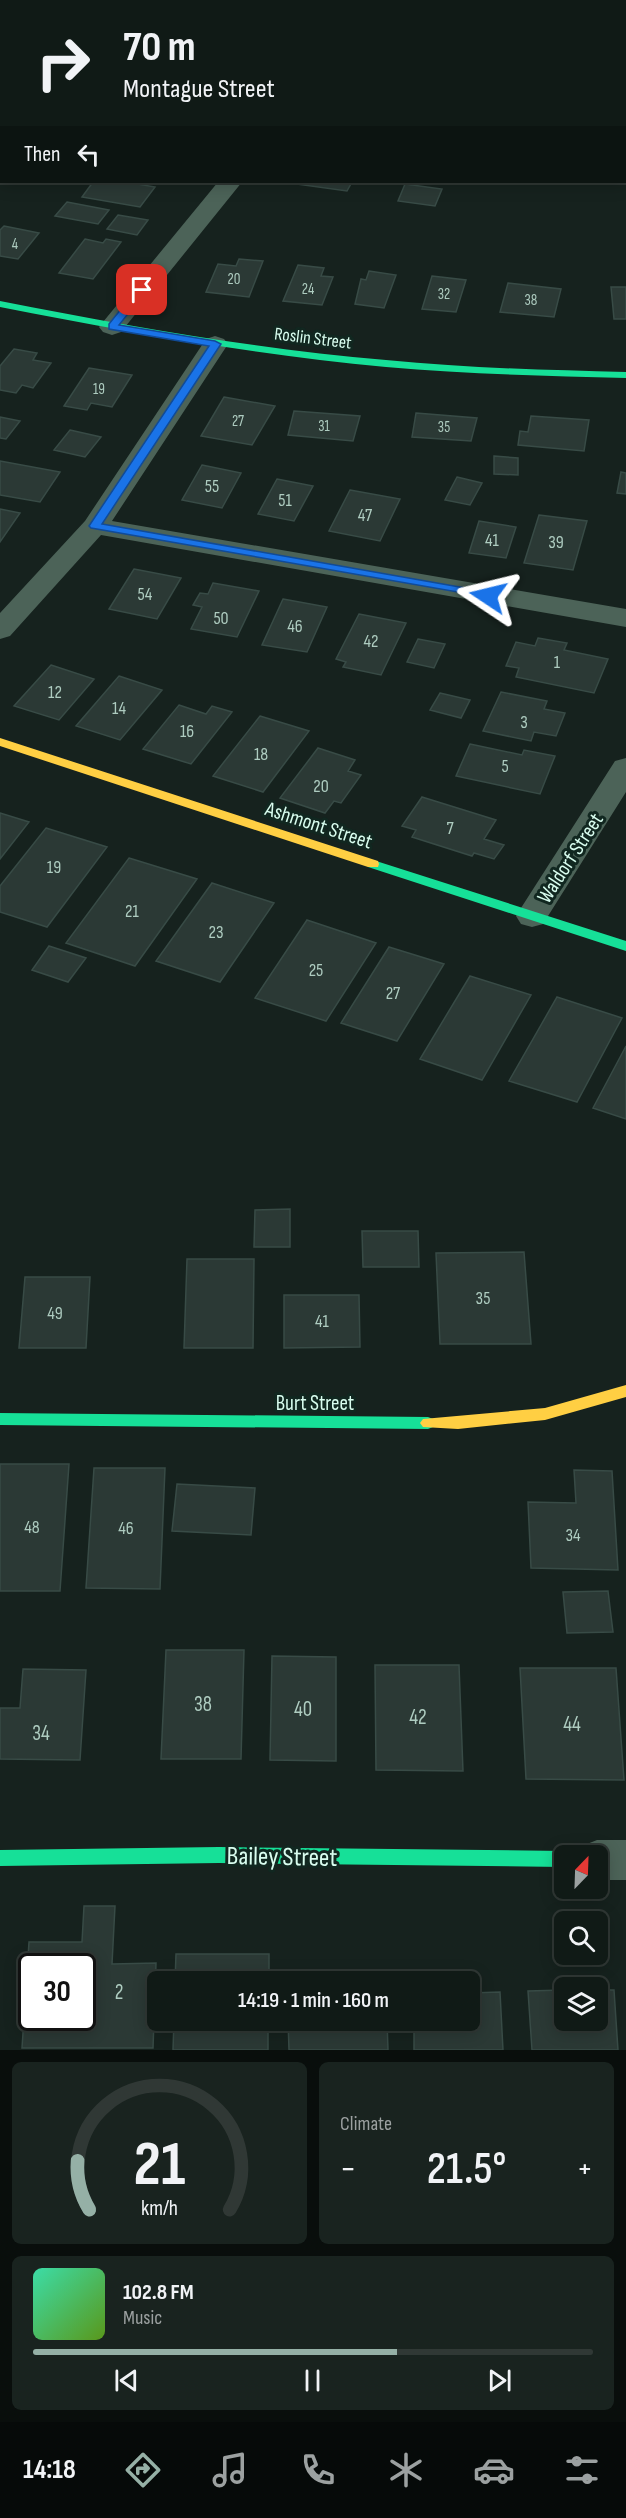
<!DOCTYPE html>
<meta charset="utf-8">
<style>
body{margin:0;font-family:"Sofia Sans Condensed",sans-serif;background:#19231f;color:#f1f3f6;height:100vh;display:flex;flex-direction:column;font-size:22px;white-space:nowrap}
*{box-sizing:border-box;margin:0}
p{font-size:20px;color:#9ca1a1}
.icon{flex:none;width:33px;height:33px;fill:none;stroke:currentColor;stroke-width:2;stroke-linecap:round;stroke-linejoin:round}
.map{position:relative;height:2050px;overflow:hidden}
.side{display:flex;flex-direction:column;gap:12px;padding:12px;background:#090e0c;flex:1}
.side>*{flex:none}
.top-card{position:absolute;left:0px;top:0px;width:627px;height:183px;box-shadow:0 3px 15px #0003,0 0 0 2px #303835;background:#101a16;color:#f1f3f6;overflow:hidden}
.needle{width:39px;rotate:23deg}
.fabs{position:absolute;left:554px;top:1845px;display:grid;gap:12px}
.fabs a{display:grid;place-items:center;width:54px;height:54px;border-radius:9px;background:#101a16;box-shadow:0 3px 15px #0003,0 0 0 2px #303835;font-size:30px}
.speed{position:absolute;left:18px;top:1953px;display:flex;gap:12px;font-size:30px;font-weight:700;text-align:center}
.speed>*{display:grid;place-content:center;width:78px;height:78px;border-radius:50%;background:#101a16;box-shadow:0 3px 15px #0003,0 0 0 2px #303835;line-height:1}
.speed .limit{border:3px solid #111;border-radius:9px;background:#fff;color:#111}
.pin{position:absolute;display:grid;place-items:center;width:51px;height:51px;color:#fff;margin:-26px;border-radius:12px;box-shadow:0 3px 9px #0006}
.me{position:absolute;width:66px;margin:-33px;rotate:280deg;stroke-linejoin:round;filter:drop-shadow(0 0 4px #0008)}
.turn{display:flex;align-items:center;gap:21px;height:126px;padding:0 24px;font-size:27px}
.turn .icon{width:78px;height:78px;stroke-width:2.5}
.turn b{display:block;font-size:42px;line-height:51px}
.then{display:flex;align-items:center;height:57px;padding:0 24px;background:#0003;gap:12px;font-size:22px}
.big{font-size:45px;font-weight:600;line-height:1.1}
.side .tile{flex:1;display:flex;flex-direction:column;justify-content:center;gap:9px;min-width:0;padding:0 21px;border-radius:9px;background:#19231f}
.side .dial{align-items:center;gap:0}
.dial svg{height:156px;overflow:visible;fill:none;stroke:#303835;stroke-width:7;stroke-linecap:round;text-anchor:middle}
.dial text{fill:#f1f3f6;stroke:none}
.song{display:flex;align-items:center;gap:18px}
.cover{width:72px;height:72px;border-radius:9px;background:linear-gradient(135deg,hsl(160 70% 55%),hsl(90 70% 35%))}
.played{height:6px;border-radius:3px;background:linear-gradient(90deg,#95b0a6 65%,#303835 65%)}
.keys{display:flex;justify-content:space-around;direction:ltr}
.heat{display:flex;justify-content:space-between;align-items:center;font-size:33px;direction:ltr}
.side .tiles{flex:1;display:grid;gap:12px;grid-template-columns:1fr 1fr}
.tile:last-child{grid-column:span 2}
.trip{position:absolute;left:147px;top:1971px;width:333px;height:60px;border-radius:9px;background:#101a16;box-shadow:0 3px 15px #0003,0 0 0 2px #303835;font-weight:600;line-height:60px;text-align:center}
.menu{display:flex;height:96px;justify-content:space-around;align-items:center;background:#060a09;color:#9ca1a1}
.menu .icon{width:42px;height:42px}
.menu .on{color:#95b0a6}
.menu b{font-size:27px;color:#f1f3f6}
.map>svg:first-child{display:block}
.building{fill:#2b3935;stroke:#384b46;stroke-width:1.5;fill-rule:evenodd}
.lines{fill:none;stroke-linecap:round;stroke-linejoin:round}
.street{fill:#4c6358;fill-rule:evenodd}
.fast{fill:#16e098;fill-rule:evenodd}
.slow{fill:#ffcf43;fill-rule:evenodd}
.jam{fill:#f24e42;fill-rule:evenodd}
.route{fill:#1a73e8;stroke:#114b97;stroke-width:1.5}
.labels{text-anchor:middle;stroke-width:6;stroke-linejoin:round;paint-order:stroke}
.far-number-label{font-size:15px;fill:#aeccc0}
.far-street-label{font-size:18px;fill:#d9fdef;stroke:#112720}
.number-label{font-size:18px;fill:#aeccc0}
.street-label{font-size:21px;fill:#d9fdef;stroke:#112720}
.near-number-label{font-size:21px;fill:#aeccc0}
.near-street-label{font-size:26px;fill:#d9fdef;stroke:#112720}
</style>
<div class="map">
<svg width="626" height="2050" viewBox="0 0 626 2050">
<rect width="100%" height="100%" fill="#16221e"/>
<path class="building" d="M107 0H227L105 2Z
M2 55V121H0Z
M93 182H126L155 187 140 207 82 197Z
M297 182H352L347 191 296 184Z
M405 184 442 189 435 206 398 201Z
M67 202 109 210 98 224 55 216Z
M118 215 148 220 137 235 107 229Z
M4 226 39 233 18 259 0 256V230Z
M85 239 103 243 106 239 121 242 93 279 59 273Z
M239 259 263 261 249 297 206 292 218 264 236 266Z
M298 265 324 268 321 276 333 277 322 305 283 301Z
M369 271 396 275 384 308 355 304 361 279 366 280Z
M432 276 466 280 456 312 422 309Z
M508 283 561 289 554 317 500 312Z
M611 287H626V319H614Z
M14 349 37 353 33 360 51 363 33 388 22 385 16 393 0 390V366Z
M89 368 132 375 112 407 91 403 87 410 64 406Z
M224 397 275 406 252 445 201 436Z
M294 411 360 416 353 441 288 435Z
M416 413 477 418 471 441 412 437Z
M531 416 589 420 584 451 518 445 520 431 528 432Z
M0 417 20 421 6 439 0 438Z
M70 430 101 437 85 457 54 450Z
M494 456 518 458V475L494 474Z
M0 461 60 472 40 502 0 495Z
M202 465 241 473 222 508 182 500Z
M621 472 626 473V494L617 493Z
M457 477 482 483 470 505 445 500Z
M277 479 313 486 294 521 258 514Z
M350 490 400 499 380 541 329 531Z
M0 509 20 513 0 542Z
M539 515 587 521 573 570 524 563Z
M479 521 516 527 506 558 469 553Z
M134 569 181 578 157 619 109 609Z
M213 583 259 591 237 637 191 629 202 607 193 605 200 593 208 594Z
M283 599 327 607 307 652 262 645Z
M359 614 406 623 381 675 343 667 346 662 336 659Z
M538 638 567 643 564 650 608 659 594 693 516 677 519 668 506 666 516 642 535 646Z
M418 639 445 644 434 668 407 662Z
M51 665 94 679 59 720 14 706Z
M119 676 162 690 120 740 76 726Z
M501 692 547 701 544 709 565 713 556 736 534 732 531 741 483 731Z
M440 693 470 700 461 718 430 710Z
M179 705 206 714 212 706 232 712 191 764 143 749Z
M260 716 309 731 263 792 213 776Z
M470 744 522 755 524 750 555 756 540 794 456 776Z
M318 748 355 760 348 771 361 775 341 803 334 801 325 813 280 798Z
M422 797 496 820 484 839 504 845 494 859 474 853 472 856 412 837 416 830 402 826Z
M0 813 29 822 0 859Z
M46 828 107 847 47 927 0 912V886Z
M129 858 197 879 135 966 66 943Z
M212 883 274 903 220 982 156 961Z
M307 920 376 943 326 1021 255 998Z
M49 946 86 958 68 982 32 970Z
M389 947 444 964 397 1041 341 1023Z
M470 976 531 995 482 1080 420 1059Z
M557 997 622 1018 577 1102 509 1081Z
M626 1046V1119L593 1108Z
M290 1209V1247H254L255 1210Z
M362 1231H418L419 1267H363Z
M524 1252 531 1344H440L436 1253Z
M187 1259H254L253 1348H184Z
M25 1277H90L86 1348H19Z
M284 1295H359L360 1347 284 1348Z
M0 1464H69L60 1591H0Z
M94 1468H165L160 1589 86 1588Z
M574 1470 612 1471 618 1570 531 1568 528 1502 576 1503Z
M177 1484 255 1488 251 1535 172 1531Z
M608 1591 613 1632 567 1633 563 1592Z
M166 1650H244L241 1759H161Z
M272 1656 336 1657V1761L270 1760Z
M375 1665H459L463 1771 376 1770Z
M520 1668H616L624 1780 526 1779Z
M23 1669 86 1670 80 1760 0 1759V1708H20Z
M84 1906H115L112 1964 156 1963 153 2048H22L29 1942H82ZM32 1966H82V2018H32Z
M176 1954H269V1982H175Z
M564 1990V2020H597V1990H614L618 2050H532L528 1991Z
M500 1992 503 2050H414V2020H470V1993Z
M174 2020H268V2050H173Z
M288 2020H387L388 2050H289Z"/>
<g class="lines">
<path class="street" d="M218 182H242L121 332 112 335 103 332 99 327 103 322Z
M215 336 224 339 228 344 112 521 626 609V627L101 535 10 636 0 639V613L85 521 206 339Z
M626 758V792L543 924 532 927 521 924 516 916 521 908 615 761Z
M597 1840H626V1880H597V1856H578L582 1846Z"/>
<path class="fast" d="M0 301C128 326 256 349 386 360 466 368 546 370 626 372V378C546 376 466 374 386 367 256 355 128 332 0 307Z
M373 860 626 941V951L368 867 367 864 368 861Z
M0 1413 428 1417 433 1419 436 1423 433 1427 428 1429 0 1425Z
M219 1847 564 1851 571 1856H564V1867L219 1863 0 1866V1850Z"/>
<path class="slow" d="M0 738 378 861 379 864 378 867H368L0 746Z
M626 1385V1397L545 1420 458 1429 423 1427 420 1423 423 1419 545 1408Z"/>
<path class="jam" d="M2 2V8L0 9V3Z"/>
</g>
<path class="route" d="M142 287 147 290 119 325 215 341 221 344 102 524 488 592 494 596 492 598 91 528 89 526 209 346 109 329V324L138 288Z"/>
<g class="labels">
<g class="far-number-label">
<text x="15" y="249">4</text>
<text x="234" y="284">20</text>
<text x="308" y="294">24</text>
<text x="444" y="299">32</text>
<text x="531" y="305">38</text>
<text x="99" y="394">19</text>
<text x="238" y="426">27</text>
<text x="324" y="431">31</text>
<text x="444" y="432">35</text>
</g>
<g class="far-street-label">
<text transform="translate(313 338) rotate(7)" y="6">Roslin Street</text>
</g>
<g class="number-label">
<text x="212" y="492">55</text>
<text x="285" y="506">51</text>
<text x="365" y="521">47</text>
<text x="492" y="546">41</text>
<text x="556" y="548">39</text>
<text x="145" y="600">54</text>
<text x="221" y="624">50</text>
<text x="295" y="632">46</text>
<text x="371" y="647">42</text>
<text x="557" y="668">1</text>
<text x="55" y="698">12</text>
<text x="119" y="714">14</text>
<text x="524" y="728">3</text>
<text x="187" y="737">16</text>
<text x="261" y="760">18</text>
<text x="505" y="772">5</text>
<text x="321" y="792">20</text>
<text x="450" y="834">7</text>
<text x="54" y="873">19</text>
<text x="132" y="917">21</text>
<text x="216" y="938">23</text>
<text x="316" y="976">25</text>
<text x="393" y="999">27</text>
<text x="483" y="1304">35</text>
<text x="55" y="1319">49</text>
<text x="322" y="1327">41</text>
<text x="32" y="1533">48</text>
<text x="126" y="1534">46</text>
<text x="573" y="1541">34</text>
</g>
<g class="street-label">
<text transform="translate(319 825) rotate(18)" y="7">Ashmont Street</text>
<text transform="translate(570 858) rotate(-57)" y="7">Waldorf Street</text>
<text x="315" y="1410">Burt Street</text>
</g>
<g class="near-number-label">
<text x="203" y="1711">38</text>
<text x="303" y="1716">40</text>
<text x="418" y="1724">42</text>
<text x="572" y="1731">44</text>
<text x="41" y="1740">34</text>
<text x="119" y="1999">2</text>
</g>
<g class="near-street-label">
<text transform="translate(282 1856) rotate(1)" y="9">Bailey Street</text>
</g>
</g>
</svg>
<div class="fabs">
<a><svg class="needle" viewBox="-14 -14 28 28"><path d="M0-13l5 13h-10z" fill="#e53935"/><path d="M0 13l5-13h-10z" fill="#9ca1a1"/></svg></a>
<a><svg class="icon" aria-label="search" viewBox="0 0 24 24"><circle cx="10" cy="10" r="6"/><path d="M15 15l6 6"/></svg></a>
<a><svg class="icon" aria-label="layers" viewBox="0 0 24 24"><path d="M12 4l9 5-9 5-9-5zM3 14l9 5 9-5"/></svg></a>
</div>
<div class="speed"><div class="limit">30</div></div>
<div class="pin" style="left:142px;top:290px;background:#d93025"><svg class="icon" aria-label="arrive" viewBox="0 0 24 24"><path d="M6 21V4h12l-3 4 3 4H6"/></svg></div>
<svg class="me" style="left:488px;top:596px" viewBox="-20 -20 40 40"><path d="M0-17L14 15 0 8-14 15z" fill="#1a73e8" stroke="#fff" stroke-width="4"/></svg>
<div class="trip">14:19 · 1 min · 160 m</div>
<div class="top-card">
<div class="turn"><svg class="icon" aria-label="right" viewBox="0 0 24 24"><path d="M7 20v-9h11M14 6l5 5-5 5"/></svg><div><b>70 m</b>Montague Street</div></div>
<div class="then">Then<svg class="icon" aria-label="left" viewBox="0 0 24 24"><path d="M17 20v-9H6M10 6l-5 5 5 5"/></svg></div>
</div>
</div>
<section class="side">
<div class="tiles">
<div class="tile dial"><svg viewBox="0 0 100 80">
<path d="M14 69A42 42 0 1 1 86 69"/>
<path d="M14 69A42 42 0 0 1 8 44" stroke="#95b0a6"/>
<text x="50" y="56" font-size="32" font-weight="700">21</text>
<text x="50" y="72" font-size="11">km/h</text>
</svg></div>
<div class="tile"><p>Climate</p>
<div class="heat"><a>−</a><b class="big">21.5°</b><a>+</a></div>
</div>
<div class="tile">
<div class="song"><i class="cover"></i><div><b>102.8 FM</b><p>Music</p></div></div>
<div class="played"></div>
<div class="keys"><svg class="icon" aria-label="previous" viewBox="0 0 24 24"><path d="M18 5L8 12l10 7zM5 5v14"/></svg><svg class="icon" aria-label="pause" viewBox="0 0 24 24"><path d="M8 5v14M16 5v14"/></svg><svg class="icon" aria-label="next" viewBox="0 0 24 24"><path d="M6 5l10 7-10 7zM19 5v14"/></svg></div>
</div>
</div>
</section>
<nav class="menu">
<b>14:18</b>
<svg class="icon on" aria-label="directions" viewBox="0 0 24 24"><path d="M12 3l9 9-9 9-9-9zM9 14v-3h6M13 9l2 2-2 2"/></svg>
<svg class="icon" aria-label="music" viewBox="0 0 24 24"><path d="M9 18V5l10-2v13"/><circle cx="6" cy="18" r="3"/><circle cx="16" cy="16" r="3"/></svg>
<svg class="icon" aria-label="phone" viewBox="0 0 24 24"><path d="M5 4h4l2 5-3 2q2 4 5 5l2-3 5 2v4C11 20 4 13 5 4z"/></svg>
<svg class="icon" aria-label="climate" viewBox="0 0 24 24"><path d="M12 3v18M4 7l16 10M4 17L20 7"/></svg>
<svg class="icon" aria-label="car" viewBox="0 0 24 24"><path d="M5 17H2v-5l4-1 3-4h7l3 4 3 1v5h-3M9 17h6M6 11h13"/><circle cx="7" cy="17" r="2"/><circle cx="17" cy="17" r="2"/></svg>
<svg class="icon" aria-label="filters" viewBox="0 0 24 24"><path d="M4 7h16M4 17h16"/><circle cx="9" cy="7" r="2"/><circle cx="15" cy="17" r="2"/></svg>
</nav>
